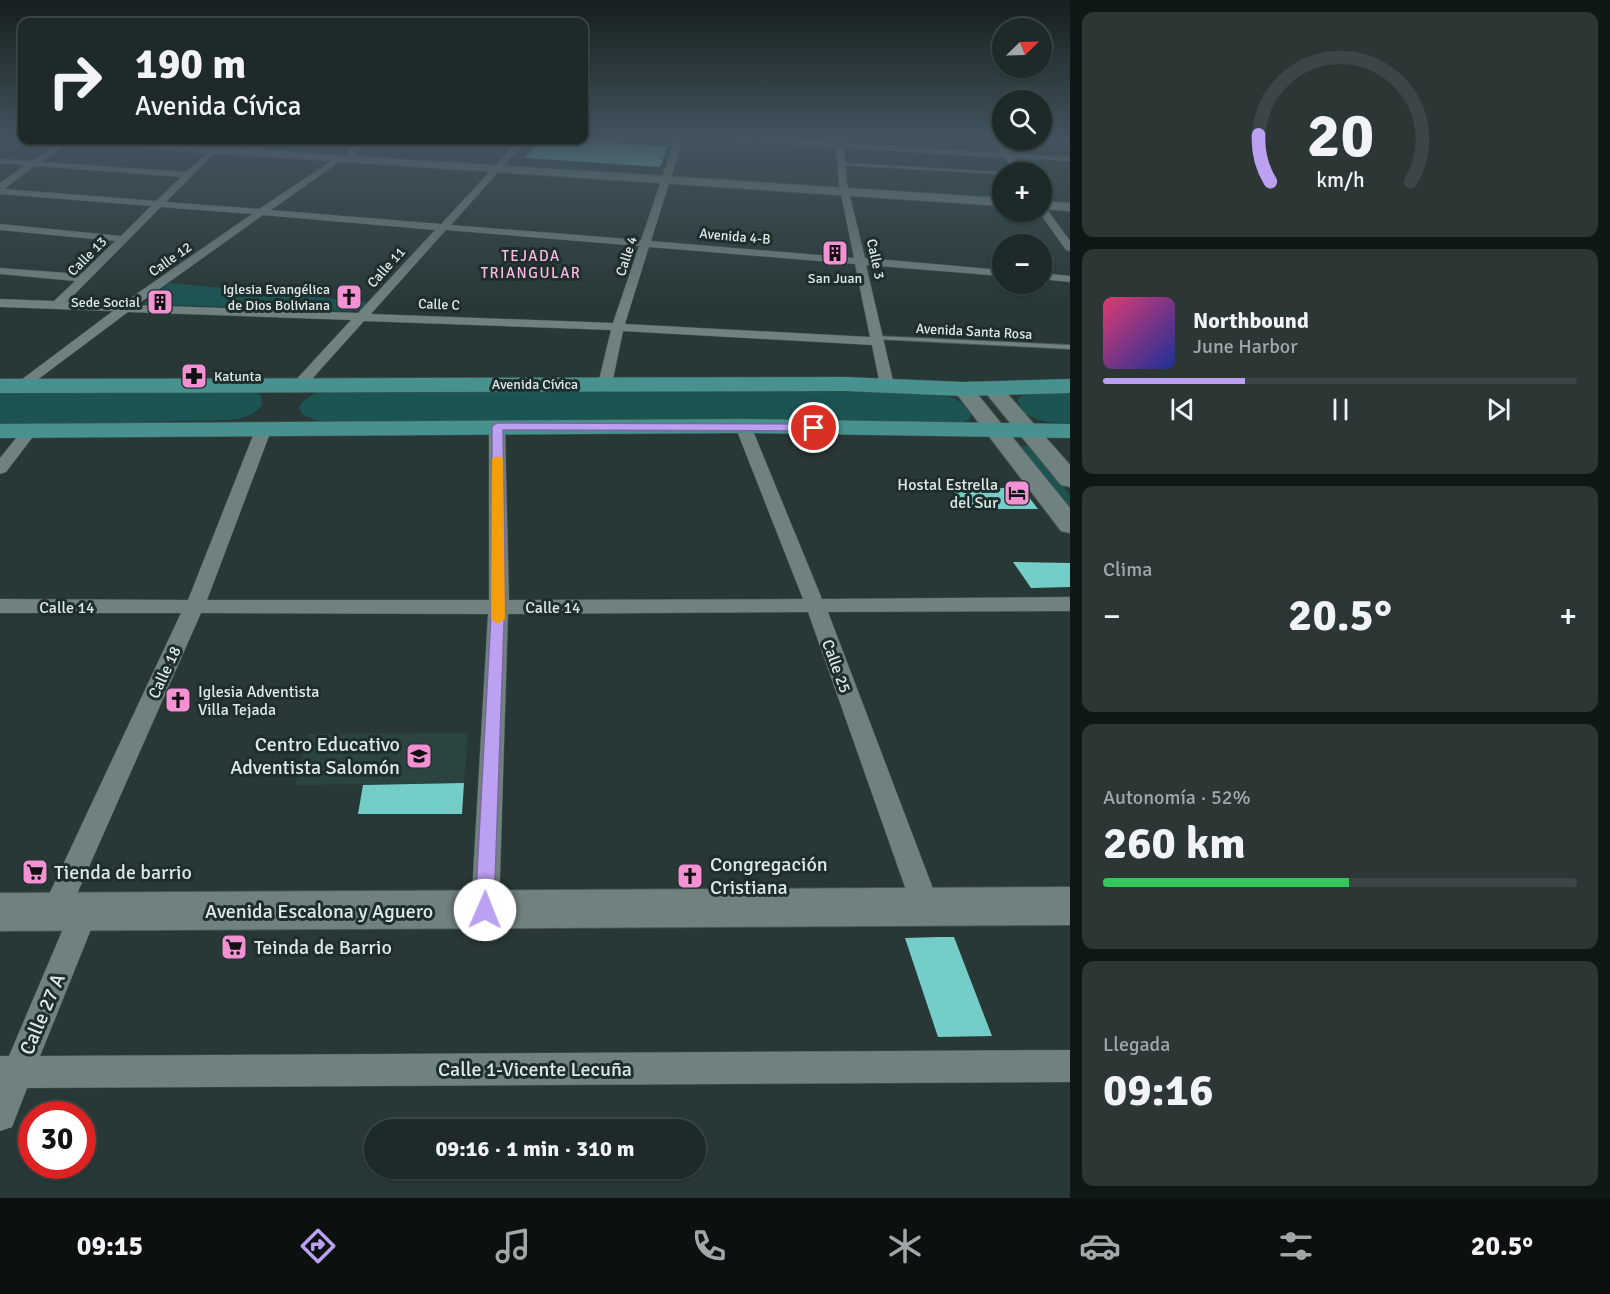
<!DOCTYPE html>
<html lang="es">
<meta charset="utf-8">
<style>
body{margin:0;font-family:Signika,sans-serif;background:#2b3635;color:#f1f3f6;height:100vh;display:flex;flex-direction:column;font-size:22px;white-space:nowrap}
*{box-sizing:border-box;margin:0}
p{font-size:20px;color:#a1a7a8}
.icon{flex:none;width:33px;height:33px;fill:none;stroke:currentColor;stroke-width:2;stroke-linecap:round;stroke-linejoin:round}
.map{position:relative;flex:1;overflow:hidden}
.side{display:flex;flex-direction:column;gap:12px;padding:12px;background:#101717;width:540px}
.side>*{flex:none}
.banner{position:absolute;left:18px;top:18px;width:570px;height:126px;border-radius:12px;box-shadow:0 2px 4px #0004,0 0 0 2px #3c4646;background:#1e2a29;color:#f1f3f6;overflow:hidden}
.needle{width:39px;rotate:67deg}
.fabs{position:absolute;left:992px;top:18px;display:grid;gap:12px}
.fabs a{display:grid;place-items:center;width:60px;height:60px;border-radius:50%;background:#1e2a29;box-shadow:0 2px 4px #0004,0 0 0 2px #3c4646;font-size:30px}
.speed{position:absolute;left:18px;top:1101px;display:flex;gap:12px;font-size:30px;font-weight:700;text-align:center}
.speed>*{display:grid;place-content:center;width:78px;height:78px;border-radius:50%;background:#1e2a29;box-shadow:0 2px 4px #0004,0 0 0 2px #3c4646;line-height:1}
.speed .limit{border:9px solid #d22;background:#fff;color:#111}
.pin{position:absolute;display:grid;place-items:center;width:51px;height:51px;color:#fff;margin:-26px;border:3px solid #fff;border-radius:50%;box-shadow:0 2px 6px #0007}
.me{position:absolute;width:66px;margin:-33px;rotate:1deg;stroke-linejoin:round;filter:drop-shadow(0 0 4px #0008)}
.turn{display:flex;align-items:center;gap:21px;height:126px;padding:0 18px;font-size:27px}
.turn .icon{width:78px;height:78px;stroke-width:2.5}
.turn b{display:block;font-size:42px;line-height:51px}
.big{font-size:45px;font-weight:700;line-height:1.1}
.side .card{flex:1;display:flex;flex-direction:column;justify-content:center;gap:9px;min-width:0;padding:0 21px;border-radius:12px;background:#2b3635}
.side .dial{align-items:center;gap:0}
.dial svg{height:156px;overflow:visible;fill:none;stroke:#3c4646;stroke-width:7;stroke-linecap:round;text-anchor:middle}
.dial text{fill:#f1f3f6;stroke:none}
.song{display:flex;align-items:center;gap:18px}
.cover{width:72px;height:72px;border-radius:9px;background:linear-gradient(135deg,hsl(340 70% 55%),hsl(230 70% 35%))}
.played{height:6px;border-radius:3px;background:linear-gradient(90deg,#bca0f2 30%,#3c4646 30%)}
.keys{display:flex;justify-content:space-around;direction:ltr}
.heat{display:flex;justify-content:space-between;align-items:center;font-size:33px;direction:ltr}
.charge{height:9px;border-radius:4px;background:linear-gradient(90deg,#34c759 52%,#3c4646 0)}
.trip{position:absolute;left:364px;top:1119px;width:342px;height:60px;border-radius:30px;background:#1e2a29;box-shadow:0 2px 4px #0004,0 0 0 2px #3c4646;font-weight:700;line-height:60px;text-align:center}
.tab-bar{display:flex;height:96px;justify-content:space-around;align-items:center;background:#0c1110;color:#a1a7a8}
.tab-bar .icon{width:42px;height:42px}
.tab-bar .selected{color:#bca0f2}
.tab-bar b{font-size:27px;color:#f1f3f6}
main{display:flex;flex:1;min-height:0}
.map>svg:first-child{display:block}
.built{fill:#2b4442}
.green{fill:#1c5452}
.building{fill:#75cdc8}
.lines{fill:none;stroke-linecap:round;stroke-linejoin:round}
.lane-casing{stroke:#465353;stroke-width:2}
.street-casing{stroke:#465353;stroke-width:1}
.secondary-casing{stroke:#465353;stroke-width:2}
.primary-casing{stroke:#465353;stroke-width:1}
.lane{fill:#708280;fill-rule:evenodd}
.street{fill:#708280;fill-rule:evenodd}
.secondary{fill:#708280;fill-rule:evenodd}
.primary{fill:#47928e;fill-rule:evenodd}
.route{fill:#bca0f2;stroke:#7a689d;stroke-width:1.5}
.slow{fill:#f59e0b}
.labels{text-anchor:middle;stroke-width:6;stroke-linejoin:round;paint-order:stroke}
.far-street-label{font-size:14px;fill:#dfe8e8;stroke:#1e2e2d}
.far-poi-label{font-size:14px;fill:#dfe8e8;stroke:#1e2e2d;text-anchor:end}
.far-neighbourhood-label{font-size:15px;letter-spacing:1.5px;fill:#ffb8e5;stroke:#1e2e2d}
.poi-label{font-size:16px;fill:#dfe8e8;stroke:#1e2e2d;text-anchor:end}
.street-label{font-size:16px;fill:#dfe8e8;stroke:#1e2e2d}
.near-poi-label{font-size:20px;fill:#dfe8e8;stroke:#1e2e2d;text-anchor:start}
.near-street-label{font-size:20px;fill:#dfe8e8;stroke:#1e2e2d}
</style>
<main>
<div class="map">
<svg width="1070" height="1198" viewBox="0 0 1070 1198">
<rect width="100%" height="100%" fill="#283837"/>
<path class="built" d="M468 733 464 783 295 785 308 734Z"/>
<path class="green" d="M86 140H131L654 174 653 177Z
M169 283 369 302 360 310 346 311 143 304Z
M333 389 923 392C942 394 960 396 971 413L970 419 960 423 319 422 302 414 299 407C307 394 319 392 333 389Z
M0 391 255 392 261 396 262 405C253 416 244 418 231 420L0 425Z
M1070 391V424C1054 424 1017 420 1018 398L1024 395Z
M1025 446 1031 447 1070 495V508L1021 447Z"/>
<path class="building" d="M539 140H558L668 146 660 167 525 158Z
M951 488H1022L1038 509H965Z
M1013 562 1070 563V587L1031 588Z
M464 783 462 814H358L363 785Z
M940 937H954L992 1036 938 1037 905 938Z"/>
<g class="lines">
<g class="lane-casing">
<path id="lane" d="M843 163 1002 172H1004H1002V174L841 165Z
M877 336 1070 345V349L875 339 874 338Z"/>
</g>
<g class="street-casing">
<path id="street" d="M675 139H683L651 241 854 258 839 184 836 148 726 141 722 139 835 143V139H843V143L1001 153 992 139H1000L1010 153 1070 157V161L1014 158 1023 172H1015L1005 158 844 148 847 184 865 258 1002 270V276L866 265 894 385 887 389 880 385 872 345 623 331 612 384 605 388 598 384 611 330 364 321 303 389 298 390 291 386 293 383 351 320 128 312 25 389H15L13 386 113 311 0 307V299L54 301 75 281 0 274V268L81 274 115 241 0 230V224L121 236 151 206 0 194V183L25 165 0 163V159L32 161 63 140H71L42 162 186 172 213 148 217 150 216 152 166 202 259 209 339 156 343 158 342 160 271 210 441 224 519 140H527L451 225 641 240ZM35 166 181 177 156 201 4 189ZM161 207 252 214 122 304 67 302ZM263 215 435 230 358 313 137 305ZM446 230 639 246 613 323 371 314ZM649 247 855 264 870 337 625 324Z
M362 140H370L354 155H348V151Z
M1041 204 1044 205 1070 241V251L1066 250 1039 212Z
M1041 273 1070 276V282L1041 279Z
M497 421 505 426 509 600 803 599 735 426 743 421 751 426 822 599 1070 597V611L828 612 940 907 936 916 926 920 916 916 912 907 808 612 508 614 499 910 495 919 485 923 475 919 471 910 488 614 201 613 65 921 55 925 45 921 41 912 45 903 181 613H0V599L188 600 256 428 264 423 272 428 207 600H489V426Z
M30 425 38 430 6 472 0 474V458L25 427Z
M84 899 94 903 98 912 40 1056 1070 1050V1082L27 1088 12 1127 0 1131V1056H9L74 903Z"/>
</g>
<g class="secondary-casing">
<path id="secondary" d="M55 140H105L1002 198V206L60 143Z
M1041 201 1070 203V211L1041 209Z
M992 382 999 384 1070 465V487L1061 485 985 392 982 388 985 384Z
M963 383 970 385 1070 508V533L1061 531 956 393 953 389 956 385Z
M1070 887V925L0 931V893Z"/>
</g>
<g class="primary-casing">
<path id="primary" d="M845 377 963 382 1070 379V393L963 396 845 391 0 393V379Z
M743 419 1070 424V438L743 433 0 438V424Z"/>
</g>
<use href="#lane" class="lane"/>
<use href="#street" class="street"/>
<use href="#secondary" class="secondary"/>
<use href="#primary" class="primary"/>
</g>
<linearGradient id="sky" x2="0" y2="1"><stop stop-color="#161f1e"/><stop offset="0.45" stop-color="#42535e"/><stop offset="1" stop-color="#42535e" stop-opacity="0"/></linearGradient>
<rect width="1070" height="307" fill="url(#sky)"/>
<path class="route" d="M497 423 814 424 819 428 814 431 503 430 505 596 494 910 492 917 485 920 478 917 475 910 492 596V426Z"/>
<path class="slow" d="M498 456 503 459 505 619 498 624 491 619 492 459Z"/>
<defs>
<g id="building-square" transform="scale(1.35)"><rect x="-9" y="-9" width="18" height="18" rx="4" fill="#f491d3" stroke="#1e2e2d"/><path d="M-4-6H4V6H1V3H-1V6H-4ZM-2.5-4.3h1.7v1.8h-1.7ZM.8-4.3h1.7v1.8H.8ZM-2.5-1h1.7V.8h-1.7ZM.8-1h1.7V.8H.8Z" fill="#111"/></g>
<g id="church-square" transform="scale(1.35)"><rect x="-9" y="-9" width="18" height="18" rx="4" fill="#f491d3" stroke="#1e2e2d"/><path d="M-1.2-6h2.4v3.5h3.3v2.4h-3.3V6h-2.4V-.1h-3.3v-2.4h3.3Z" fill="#111"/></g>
<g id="pharmacy-square" transform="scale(1.35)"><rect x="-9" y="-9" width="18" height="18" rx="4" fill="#f491d3" stroke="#1e2e2d"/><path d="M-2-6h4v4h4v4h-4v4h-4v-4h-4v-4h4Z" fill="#111"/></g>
<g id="hotel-square" transform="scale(1.35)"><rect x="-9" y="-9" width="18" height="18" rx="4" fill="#f491d3" stroke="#1e2e2d"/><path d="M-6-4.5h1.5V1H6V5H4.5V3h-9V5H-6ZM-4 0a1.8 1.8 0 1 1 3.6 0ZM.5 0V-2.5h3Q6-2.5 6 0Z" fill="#111"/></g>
<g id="school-square" transform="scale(1.35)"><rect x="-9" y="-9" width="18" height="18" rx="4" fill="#f491d3" stroke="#1e2e2d"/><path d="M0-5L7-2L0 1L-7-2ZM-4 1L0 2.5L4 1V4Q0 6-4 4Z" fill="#111"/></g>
<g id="supermarket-square" transform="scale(1.35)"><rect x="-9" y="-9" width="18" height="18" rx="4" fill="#f491d3" stroke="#1e2e2d"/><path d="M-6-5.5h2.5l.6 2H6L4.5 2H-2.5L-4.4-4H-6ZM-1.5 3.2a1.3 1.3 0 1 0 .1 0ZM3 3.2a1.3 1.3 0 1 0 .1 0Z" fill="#111"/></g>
</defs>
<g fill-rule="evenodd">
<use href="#building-square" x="835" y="253"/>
<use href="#church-square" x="349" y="297"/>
<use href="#building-square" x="160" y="302"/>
<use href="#pharmacy-square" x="194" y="376"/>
<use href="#hotel-square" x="1017" y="493"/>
<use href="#church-square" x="178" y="700"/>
<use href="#school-square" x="419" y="756"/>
<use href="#supermarket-square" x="35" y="872"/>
<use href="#church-square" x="690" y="876"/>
<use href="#supermarket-square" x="234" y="947"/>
</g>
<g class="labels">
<g class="far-street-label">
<text transform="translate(735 236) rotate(5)" y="5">Avenida 4-B</text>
<text transform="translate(87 256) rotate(-45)" y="5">Calle 13</text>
<text transform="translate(626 256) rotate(-72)" y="5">Calle 4</text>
<text transform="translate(170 259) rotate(-35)" y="5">Calle 12</text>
<text transform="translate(876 259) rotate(78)" y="5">Calle 3</text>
<text transform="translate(386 267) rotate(-48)" y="5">Calle 11</text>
<text transform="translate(439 304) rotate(2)" y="5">Calle C</text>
<text transform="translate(974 331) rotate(3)" y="5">Avenida Santa Rosa</text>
<text x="535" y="389">Avenida Cívica</text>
</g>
<g class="far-poi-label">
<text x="835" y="283" text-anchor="middle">San Juan</text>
<text x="330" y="294">Iglesia Evangélica<tspan x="330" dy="16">de Dios Boliviana</tspan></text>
<text x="140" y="307">Sede Social</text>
<text x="214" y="381" text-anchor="start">Katunta</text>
</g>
<g class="far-neighbourhood-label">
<text x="531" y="261">TEJADA<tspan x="531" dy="17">TRIANGULAR</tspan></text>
</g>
<g class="poi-label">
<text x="998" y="490">Hostal Estrella<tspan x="998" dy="18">del Sur</tspan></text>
<text x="198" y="697" text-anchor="start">Iglesia Adventista<tspan x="198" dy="18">Villa Tejada</tspan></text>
</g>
<g class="street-label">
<text x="67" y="613">Calle 14</text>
<text x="553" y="613">Calle 14</text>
<text transform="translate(837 666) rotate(70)" y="6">Calle 25</text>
<text transform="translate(164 672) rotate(-65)" y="6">Calle 18</text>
</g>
<g class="near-poi-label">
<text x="400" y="751" text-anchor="end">Centro Educativo<tspan x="400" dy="23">Adventista Salomón</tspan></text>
<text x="710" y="871">Congregación<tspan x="710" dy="23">Cristiana</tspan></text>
<text x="54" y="879">Tienda de barrio</text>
<text x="254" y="954">Teinda de Barrio</text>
</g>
<g class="near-street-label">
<text x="319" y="918">Avenida Escalona y Aguero</text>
<text transform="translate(42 1014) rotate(-67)" y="7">Calle 27 A</text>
<text x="535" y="1076">Calle 1-Vicente Lecuña</text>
</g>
</g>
</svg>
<div class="fabs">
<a><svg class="needle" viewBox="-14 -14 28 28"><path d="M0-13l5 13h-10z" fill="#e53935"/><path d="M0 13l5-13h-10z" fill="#a1a7a8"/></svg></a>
<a><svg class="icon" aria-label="search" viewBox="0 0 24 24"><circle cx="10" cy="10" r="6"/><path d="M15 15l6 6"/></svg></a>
<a>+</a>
<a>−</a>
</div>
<div class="speed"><div class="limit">30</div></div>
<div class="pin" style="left:814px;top:428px;background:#d93025"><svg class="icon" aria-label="arrive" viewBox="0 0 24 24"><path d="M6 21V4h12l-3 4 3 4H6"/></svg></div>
<svg class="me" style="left:485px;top:910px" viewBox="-20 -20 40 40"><circle r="19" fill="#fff"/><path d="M0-13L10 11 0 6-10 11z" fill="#bca0f2"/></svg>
<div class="trip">09:16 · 1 min · 310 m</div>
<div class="banner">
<div class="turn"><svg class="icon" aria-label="right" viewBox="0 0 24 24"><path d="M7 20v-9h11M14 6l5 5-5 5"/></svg><div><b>190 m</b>Avenida Cívica</div></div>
</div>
</div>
<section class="side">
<div class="card dial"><svg viewBox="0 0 100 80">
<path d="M14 69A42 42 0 1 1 86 69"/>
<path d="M14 69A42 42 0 0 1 8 45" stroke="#bca0f2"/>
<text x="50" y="56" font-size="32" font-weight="700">20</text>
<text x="50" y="72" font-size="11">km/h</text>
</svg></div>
<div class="card">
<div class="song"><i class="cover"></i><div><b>Northbound</b><p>June Harbor</p></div></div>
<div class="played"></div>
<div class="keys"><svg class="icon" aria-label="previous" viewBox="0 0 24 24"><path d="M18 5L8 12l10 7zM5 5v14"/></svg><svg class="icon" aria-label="pause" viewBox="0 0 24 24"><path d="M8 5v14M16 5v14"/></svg><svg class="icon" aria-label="next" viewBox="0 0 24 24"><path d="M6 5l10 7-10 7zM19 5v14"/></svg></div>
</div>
<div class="card"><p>Clima</p>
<div class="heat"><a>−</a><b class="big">20.5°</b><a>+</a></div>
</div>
<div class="card"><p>Autonomía · 52%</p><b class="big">260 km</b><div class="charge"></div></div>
<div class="card"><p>Llegada</p><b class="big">09:16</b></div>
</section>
</main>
<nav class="tab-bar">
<b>09:15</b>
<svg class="icon selected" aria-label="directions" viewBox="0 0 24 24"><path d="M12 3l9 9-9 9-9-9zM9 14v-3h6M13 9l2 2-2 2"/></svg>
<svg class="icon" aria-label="music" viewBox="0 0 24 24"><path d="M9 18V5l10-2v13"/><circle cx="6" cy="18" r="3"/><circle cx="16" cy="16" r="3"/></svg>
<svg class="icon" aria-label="phone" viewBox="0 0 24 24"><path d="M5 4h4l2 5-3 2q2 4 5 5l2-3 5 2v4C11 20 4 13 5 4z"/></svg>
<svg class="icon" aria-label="climate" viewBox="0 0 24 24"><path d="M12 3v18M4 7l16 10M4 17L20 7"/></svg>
<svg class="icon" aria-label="car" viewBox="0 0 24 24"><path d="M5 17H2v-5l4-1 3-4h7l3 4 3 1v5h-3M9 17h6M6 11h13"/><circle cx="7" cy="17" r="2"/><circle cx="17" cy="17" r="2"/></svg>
<svg class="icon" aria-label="filters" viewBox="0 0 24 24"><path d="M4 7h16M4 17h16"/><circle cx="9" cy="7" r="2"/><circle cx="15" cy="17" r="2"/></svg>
<b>20.5°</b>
</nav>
